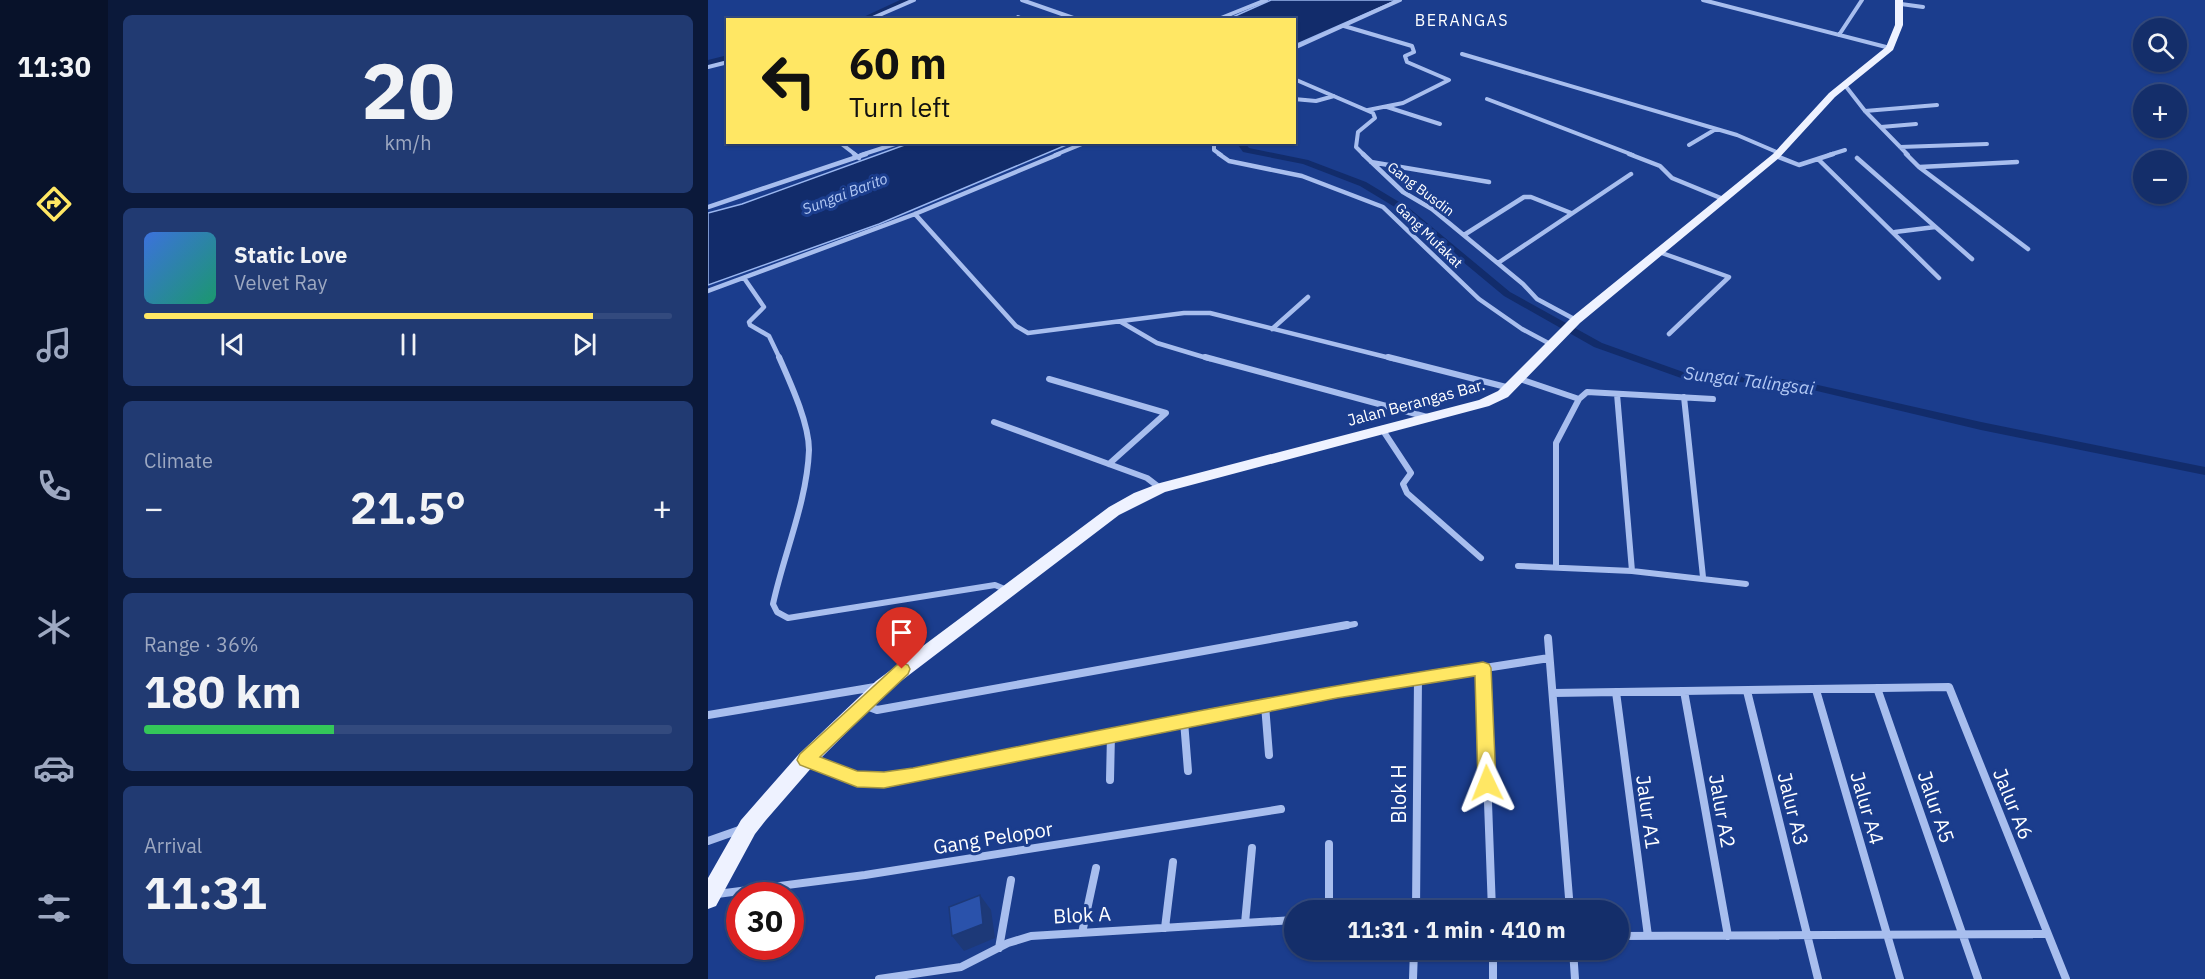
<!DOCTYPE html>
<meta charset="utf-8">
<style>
body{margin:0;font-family:"IBM Plex Sans",sans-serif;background:#213a72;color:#f1f3f6;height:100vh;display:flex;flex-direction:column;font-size:22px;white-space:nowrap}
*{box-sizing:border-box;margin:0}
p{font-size:20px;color:#9da8c1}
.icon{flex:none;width:33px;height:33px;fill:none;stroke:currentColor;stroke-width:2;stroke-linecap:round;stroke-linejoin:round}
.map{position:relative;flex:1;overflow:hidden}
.drawer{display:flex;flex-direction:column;gap:15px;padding:15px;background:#0b193a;width:600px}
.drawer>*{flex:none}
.guide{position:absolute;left:18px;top:18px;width:570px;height:126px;border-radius:0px;box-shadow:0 2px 4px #0004,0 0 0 2px #334a7e;background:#ffe764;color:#111;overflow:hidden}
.fabs{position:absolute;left:1425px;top:18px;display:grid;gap:12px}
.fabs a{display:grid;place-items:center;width:54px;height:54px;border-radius:50%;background:#142e6a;box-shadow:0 2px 4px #0004,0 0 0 2px #334a7e;font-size:30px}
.speed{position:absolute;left:18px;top:882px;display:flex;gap:12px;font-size:30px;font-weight:700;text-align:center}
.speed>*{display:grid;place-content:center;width:78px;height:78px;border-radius:50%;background:#142e6a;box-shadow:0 2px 4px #0004,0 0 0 2px #334a7e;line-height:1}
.speed .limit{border:9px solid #d22;background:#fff;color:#111}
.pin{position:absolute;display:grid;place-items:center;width:51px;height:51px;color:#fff;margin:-62px -26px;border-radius:50% 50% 50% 0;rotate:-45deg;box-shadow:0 0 6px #0007}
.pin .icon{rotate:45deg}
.me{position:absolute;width:66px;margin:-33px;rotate:358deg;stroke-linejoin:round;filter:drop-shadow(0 0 4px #0008)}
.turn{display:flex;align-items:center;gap:21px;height:126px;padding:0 24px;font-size:27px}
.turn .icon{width:78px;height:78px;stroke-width:2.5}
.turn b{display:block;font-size:42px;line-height:51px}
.big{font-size:45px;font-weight:700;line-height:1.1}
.drawer .card{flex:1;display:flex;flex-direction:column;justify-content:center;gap:9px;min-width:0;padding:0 21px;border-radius:9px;background:#213a72}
.drawer .dial{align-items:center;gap:0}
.dial b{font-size:78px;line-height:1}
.song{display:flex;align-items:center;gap:18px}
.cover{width:72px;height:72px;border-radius:9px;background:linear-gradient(135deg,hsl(220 70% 55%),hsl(160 70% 35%))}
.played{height:6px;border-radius:3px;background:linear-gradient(90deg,#ffe764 85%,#334a7e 85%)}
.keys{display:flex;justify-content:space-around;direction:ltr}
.heat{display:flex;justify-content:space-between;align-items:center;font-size:33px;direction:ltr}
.charge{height:9px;border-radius:4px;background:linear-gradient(90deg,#34c759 36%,#334a7e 0)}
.trip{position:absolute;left:576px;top:900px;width:345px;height:60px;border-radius:30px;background:#142e6a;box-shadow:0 2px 4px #0004,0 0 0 2px #334a7e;font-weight:700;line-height:60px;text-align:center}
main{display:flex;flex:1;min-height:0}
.dock{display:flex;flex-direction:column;width:108px;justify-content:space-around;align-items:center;background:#08122a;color:#9da8c1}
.dock .icon{width:42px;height:42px}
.dock .selected{color:#ffe764}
.dock b{font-size:27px;color:#f1f3f6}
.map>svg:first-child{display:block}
.water{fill:#122c6b;stroke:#9bb7f0;stroke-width:1.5}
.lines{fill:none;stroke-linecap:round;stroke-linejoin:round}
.canal{fill:#122c6b;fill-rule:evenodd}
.river{fill:#122c6b;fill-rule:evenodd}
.street-far3{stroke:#a8beee;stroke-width:4}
.street-far2{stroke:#a8beee;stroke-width:4.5}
.street-far1{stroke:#a8beee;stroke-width:6}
.street{stroke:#a8beee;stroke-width:8}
.primary{fill:#eef2ff;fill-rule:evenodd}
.shaded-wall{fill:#1d3978}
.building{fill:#2a52ab;stroke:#1d3978;stroke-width:1.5}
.route{fill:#ffe764;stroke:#a69641;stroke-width:1.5}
.labels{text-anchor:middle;stroke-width:6;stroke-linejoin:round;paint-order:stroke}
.far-street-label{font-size:14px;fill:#fff;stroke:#1b3d8d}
.far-water-label{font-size:15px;font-style:italic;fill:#b3c9f5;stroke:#1b3d8d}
.far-quarter-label{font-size:16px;letter-spacing:1.5px;fill:#fff;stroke:#1b3d8d}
.street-label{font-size:16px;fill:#fff;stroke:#1b3d8d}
.water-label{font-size:18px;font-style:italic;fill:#b3c9f5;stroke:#1b3d8d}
.near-street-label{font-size:20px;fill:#fff;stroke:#1b3d8d}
</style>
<main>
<nav class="dock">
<b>11:30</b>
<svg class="icon selected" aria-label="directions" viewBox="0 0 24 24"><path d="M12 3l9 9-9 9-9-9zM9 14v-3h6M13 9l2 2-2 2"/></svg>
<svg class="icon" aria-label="music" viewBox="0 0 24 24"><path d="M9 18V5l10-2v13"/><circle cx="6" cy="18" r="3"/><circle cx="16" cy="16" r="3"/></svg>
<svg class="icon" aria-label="phone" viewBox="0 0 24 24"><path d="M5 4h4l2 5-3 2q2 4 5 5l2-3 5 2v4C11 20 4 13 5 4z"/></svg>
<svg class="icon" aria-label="climate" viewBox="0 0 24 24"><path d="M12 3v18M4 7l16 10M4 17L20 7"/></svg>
<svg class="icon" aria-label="car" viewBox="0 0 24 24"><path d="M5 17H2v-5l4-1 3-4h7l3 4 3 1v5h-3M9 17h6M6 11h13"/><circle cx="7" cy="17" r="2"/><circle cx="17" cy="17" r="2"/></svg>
<svg class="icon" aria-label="filters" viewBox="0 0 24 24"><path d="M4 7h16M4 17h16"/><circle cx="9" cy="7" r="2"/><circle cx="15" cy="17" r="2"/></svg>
</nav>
<section class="drawer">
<div class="card dial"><b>20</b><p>km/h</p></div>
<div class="card">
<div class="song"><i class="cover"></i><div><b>Static Love</b><p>Velvet Ray</p></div></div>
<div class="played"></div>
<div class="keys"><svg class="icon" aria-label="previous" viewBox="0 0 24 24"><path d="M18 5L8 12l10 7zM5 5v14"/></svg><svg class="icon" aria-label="pause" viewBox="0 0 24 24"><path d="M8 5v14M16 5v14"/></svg><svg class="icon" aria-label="next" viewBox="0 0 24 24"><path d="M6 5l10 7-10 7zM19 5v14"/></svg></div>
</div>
<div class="card"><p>Climate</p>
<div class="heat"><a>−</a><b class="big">21.5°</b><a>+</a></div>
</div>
<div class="card"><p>Range · 36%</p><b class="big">180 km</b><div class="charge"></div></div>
<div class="card"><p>Arrival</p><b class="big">11:31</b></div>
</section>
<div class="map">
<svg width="1497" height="979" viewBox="0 0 1497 979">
<rect width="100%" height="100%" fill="#1b3d8d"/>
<path class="water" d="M563 0H689L587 45 586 20H518Z
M202 143H363L171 224 0 285V213L34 204Z"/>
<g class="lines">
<path class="canal" d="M528 142H536L541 148 600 160 658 182 701 208 802 292 894 343 978 373 1088 380 1273 422 1497 467V475L1273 430 1088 386 973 378 886 347 796 296 695 212 652 186 595 164 535 152Z"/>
<path class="river" d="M192 0H208L166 20H149Z
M20 55V63L0 68V60Z"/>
<path class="street-far3" d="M314 0 371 20
M995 0 1182 48
M1193 4 1215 7
M310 17 317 20
M160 20 206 0
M508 20 558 0
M636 26 704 46 706 52 697 56 699 62 741 80 695 103 660 110
M1131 35 1154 0
M586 48 692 0
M754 54 1029 135 1071 153
M0 67 20 62
M586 79 665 113 667 118 650 132 648 147 656 155
M1136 84 1157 111 1200 155
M586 99 608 101 626 96
M779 99 925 155
M679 107 732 124
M1157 111 1229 105
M1173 127 1208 124
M131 142 148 155
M506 142V150L513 155
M981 145 1008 129
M1192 147 1279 144
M153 155 193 142
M347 155 379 142
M1121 155 1137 150"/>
<path class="street-far2" d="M146 154 151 158
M511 154 521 161 594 176 675 207 771 299 814 329 844 345
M655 154 695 192 724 209 815 284 829 299 868 320
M921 154 952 166 964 178 1015 199
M1198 154 1211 167 1320 249
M1068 156 1091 165 1125 154
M1149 158 1264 259
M1110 159 1231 278
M663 162 781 182
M1212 167 1309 162
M0 207 158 154
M207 214 308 326 320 333 476 313H502L686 359
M1187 232 1227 227
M756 235 816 197H823L863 213
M951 252 1021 277 961 334
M790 263 923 174
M36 278 56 307 41 322 42 325 61 336 72 359
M0 291 207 214 351 154
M413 322 449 343 502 359
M564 329 600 297"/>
<path class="street-far1" d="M71 357C82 382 101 423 101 450 99 502 76 553 65 604L69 612 80 618 287 585 299 590
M497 357 719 417
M680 357 802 388
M341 379 458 413 401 464
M812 379 871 399 879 392 1005 399
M909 394 924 571
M976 397 995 577
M286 422 439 478 452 488
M674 429 703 473 695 484 699 493 773 558
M810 566 924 571 1038 584
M848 567V443L871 399
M631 627 647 624"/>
<path class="street" d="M840 638 862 910
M775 668 784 910
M1169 688 1270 979
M1108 690 1192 979
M976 691 1020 936
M1039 691 1110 979
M908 692 940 936
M845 693 1241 687 1358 979
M156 705 169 710 639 625
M557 705 561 755
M0 715 167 687
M476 721 480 771
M101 761C139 776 164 781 205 776L629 691 841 658
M402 780 403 734
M0 841 34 829
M621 844V910
M9 894 157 875 573 809
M708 910 710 678
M537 923 544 848
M457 928 465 862
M374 933 388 868
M910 936 1339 934
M291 948 303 880
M785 950V979
M865 950 867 979
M171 979 253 967 300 943 323 936 586 920
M705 979 706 950"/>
<path class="primary" d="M1187 0H1195V25L1185 50 1127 97 1071 158 872 323 800 397 781 406 457 492 411 515 180 691 105 766 58 820 47 834 8 906 0 909V878L33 820 91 754 168 681 401 507 426 493 452 483 771 400 790 391 864 317 1065 154 1121 93 1178 47 1187 25Z"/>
</g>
<path class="shaded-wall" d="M272 895 283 910 287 938 256 951 244 936Z"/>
<path class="building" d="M272 895 275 924 244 936 241 907Z"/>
<path class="route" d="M775 662 781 664 783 668 788 783 785 788 779 791 773 788 770 783 767 676 629 698 176 788 149 787 92 765 89 760 92 754 189 665 194 663 200 665 202 669 200 674 112 757 149 771 176 772 205 768C394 729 584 691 775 662Z"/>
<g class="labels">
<g class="far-street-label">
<text transform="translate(713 189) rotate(37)" y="5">Gang Busdin</text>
<text transform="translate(721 235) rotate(44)" y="5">Gang Mufakat</text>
</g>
<g class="far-water-label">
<text transform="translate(137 194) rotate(-21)" y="5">Sungai Barito</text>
</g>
<g class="far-quarter-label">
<text x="754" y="26">BERANGAS</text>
</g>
<g class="street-label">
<text transform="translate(708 402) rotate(-15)" y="6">Jalan Berangas Bar.</text>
</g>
<g class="water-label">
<text transform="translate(1041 381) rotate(7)" y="6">Sungai Talingsai</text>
</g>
<g class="near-street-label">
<text transform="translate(691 794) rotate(-90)" y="7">Blok H</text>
<text transform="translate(1305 804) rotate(68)" y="7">Jalur A6</text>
<text transform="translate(1228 807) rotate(71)" y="7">Jalur A5</text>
<text transform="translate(1159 808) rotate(74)" y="7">Jalur A4</text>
<text transform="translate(1085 809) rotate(76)" y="7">Jalur A3</text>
<text transform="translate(1014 811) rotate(80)" y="7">Jalur A2</text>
<text transform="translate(940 812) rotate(82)" y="7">Jalur A1</text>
<text transform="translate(285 838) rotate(-9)" y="7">Gang Pelopor</text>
<text transform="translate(374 915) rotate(-3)" y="7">Blok A</text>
</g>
</g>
</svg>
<div class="fabs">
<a><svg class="icon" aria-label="search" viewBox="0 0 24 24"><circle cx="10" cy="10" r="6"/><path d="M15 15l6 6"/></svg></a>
<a>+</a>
<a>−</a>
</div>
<div class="speed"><div class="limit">30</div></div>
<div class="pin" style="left:194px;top:669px;background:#d93025"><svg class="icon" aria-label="arrive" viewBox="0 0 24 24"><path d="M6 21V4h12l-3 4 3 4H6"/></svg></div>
<svg class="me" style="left:779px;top:783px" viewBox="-20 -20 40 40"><path d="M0-17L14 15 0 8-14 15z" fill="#ffe764" stroke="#fff" stroke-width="4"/></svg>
<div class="trip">11:31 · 1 min · 410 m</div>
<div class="guide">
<div class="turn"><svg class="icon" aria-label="left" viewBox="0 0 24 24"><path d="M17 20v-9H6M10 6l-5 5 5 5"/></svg><div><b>60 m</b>Turn left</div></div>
</div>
</div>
</main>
